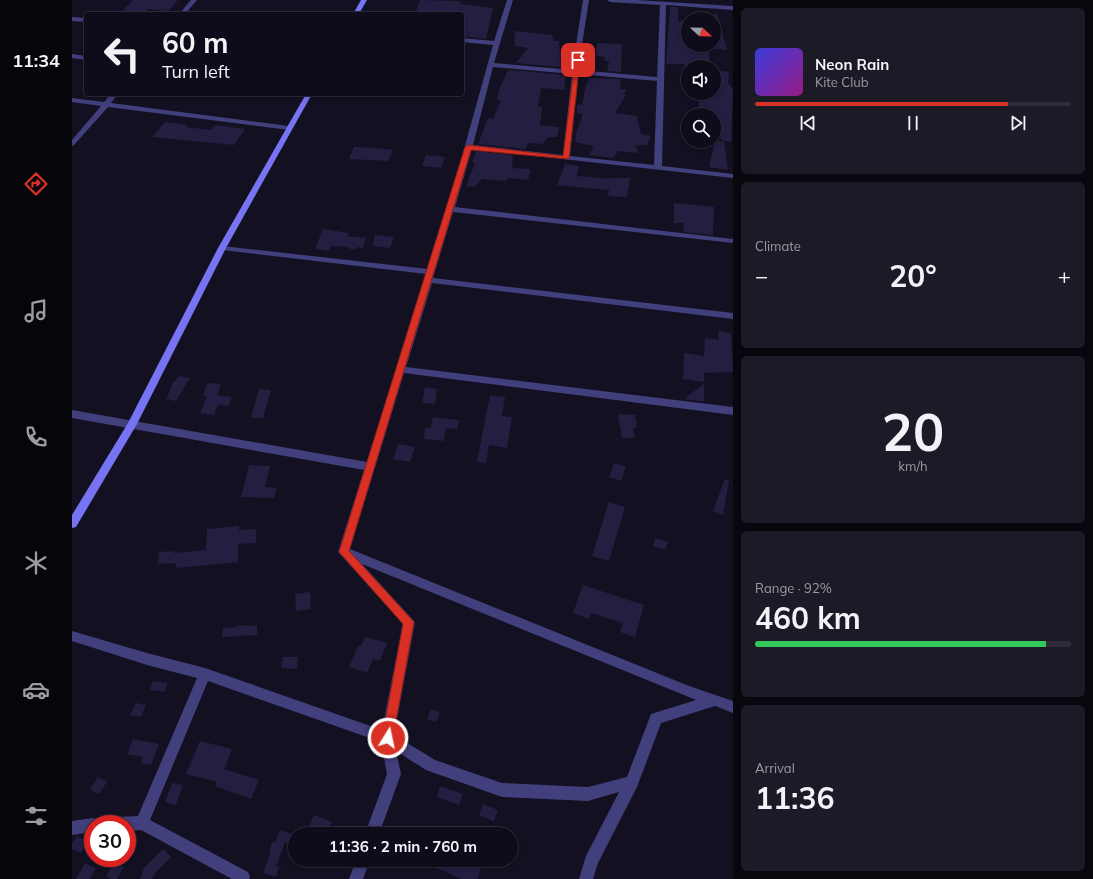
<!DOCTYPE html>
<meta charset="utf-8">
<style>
body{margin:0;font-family:Mulish,sans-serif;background:#1c1a27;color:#f1f3f6;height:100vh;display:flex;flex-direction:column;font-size:15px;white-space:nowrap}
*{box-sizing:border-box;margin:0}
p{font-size:13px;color:#9b9ba2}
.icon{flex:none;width:22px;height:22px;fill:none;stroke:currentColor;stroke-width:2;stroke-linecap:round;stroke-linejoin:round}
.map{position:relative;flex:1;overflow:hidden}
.panel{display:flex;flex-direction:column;gap:8px;padding:8px;background:#08070e;width:360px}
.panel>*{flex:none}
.top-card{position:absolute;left:12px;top:12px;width:380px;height:84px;border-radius:4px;box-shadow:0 2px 6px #0003,0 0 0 1px #2e2c39;background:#0e0c1a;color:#f1f3f6;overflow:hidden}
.needle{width:26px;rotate:112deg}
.tools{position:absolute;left:609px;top:12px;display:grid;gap:8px}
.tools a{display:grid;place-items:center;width:40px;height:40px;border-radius:50%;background:#0e0c1a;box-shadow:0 2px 6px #0003,0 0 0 1px #2e2c39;font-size:20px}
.speed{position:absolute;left:12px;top:815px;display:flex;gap:8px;font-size:20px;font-weight:700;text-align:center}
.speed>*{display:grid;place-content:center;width:52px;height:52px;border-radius:50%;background:#0e0c1a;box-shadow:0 2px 6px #0003,0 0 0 1px #2e2c39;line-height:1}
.speed .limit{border:6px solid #d22;background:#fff;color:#111}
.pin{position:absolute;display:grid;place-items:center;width:34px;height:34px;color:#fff;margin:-17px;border-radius:8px;box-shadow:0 2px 6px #0006}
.me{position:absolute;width:44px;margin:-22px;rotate:10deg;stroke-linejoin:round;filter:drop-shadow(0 0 3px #0008)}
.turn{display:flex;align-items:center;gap:14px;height:84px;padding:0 12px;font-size:18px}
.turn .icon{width:52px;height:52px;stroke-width:2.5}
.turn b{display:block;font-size:28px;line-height:34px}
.big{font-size:30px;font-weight:700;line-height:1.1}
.panel .tile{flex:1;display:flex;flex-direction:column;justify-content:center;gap:6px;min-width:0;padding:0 14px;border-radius:6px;background:#1c1a27}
.panel .dial{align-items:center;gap:0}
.dial b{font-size:52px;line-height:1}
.song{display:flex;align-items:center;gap:12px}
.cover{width:48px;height:48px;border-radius:6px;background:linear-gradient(135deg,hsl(240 70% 55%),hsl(310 70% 35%))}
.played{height:4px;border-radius:2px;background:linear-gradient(90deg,#d93025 80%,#2e2c39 80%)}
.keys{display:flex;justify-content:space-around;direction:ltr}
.heat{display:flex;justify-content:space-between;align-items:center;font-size:22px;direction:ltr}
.charge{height:6px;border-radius:3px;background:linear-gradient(90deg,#34c759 92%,#2e2c39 0)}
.trip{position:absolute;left:216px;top:827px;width:230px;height:40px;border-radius:20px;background:#0e0c1a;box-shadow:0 2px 6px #0003,0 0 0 1px #2e2c39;font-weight:700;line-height:40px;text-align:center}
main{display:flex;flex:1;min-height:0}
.dock{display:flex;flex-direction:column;width:72px;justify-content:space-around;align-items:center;background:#06050a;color:#9b9ba2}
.dock .icon{width:28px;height:28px}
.dock .active{color:#d93025}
.dock b{font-size:18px;color:#f1f3f6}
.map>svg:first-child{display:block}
.building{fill:#241e41}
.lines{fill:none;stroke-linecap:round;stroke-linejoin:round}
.minor{fill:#413f7c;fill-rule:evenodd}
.secondary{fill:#7674f2;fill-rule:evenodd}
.route{fill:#d93025;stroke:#8d1f18}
</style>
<main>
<nav class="dock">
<b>11:34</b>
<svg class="icon active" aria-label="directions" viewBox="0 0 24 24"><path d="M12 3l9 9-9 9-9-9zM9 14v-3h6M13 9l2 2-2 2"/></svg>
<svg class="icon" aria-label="music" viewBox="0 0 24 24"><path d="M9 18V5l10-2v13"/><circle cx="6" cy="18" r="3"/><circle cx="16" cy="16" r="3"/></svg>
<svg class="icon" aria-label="phone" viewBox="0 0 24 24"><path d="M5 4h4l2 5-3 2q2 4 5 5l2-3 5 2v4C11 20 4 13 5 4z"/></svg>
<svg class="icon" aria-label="climate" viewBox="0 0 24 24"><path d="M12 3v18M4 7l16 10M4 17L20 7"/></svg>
<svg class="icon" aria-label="car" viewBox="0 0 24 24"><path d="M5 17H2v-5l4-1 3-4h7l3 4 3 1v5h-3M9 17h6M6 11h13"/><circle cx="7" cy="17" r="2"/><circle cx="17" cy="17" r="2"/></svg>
<svg class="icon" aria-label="filters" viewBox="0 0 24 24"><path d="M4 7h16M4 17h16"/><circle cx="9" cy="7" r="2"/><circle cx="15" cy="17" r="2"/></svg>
</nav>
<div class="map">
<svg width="661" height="879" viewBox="0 0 661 879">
<rect width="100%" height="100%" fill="#131022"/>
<path class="building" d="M61 0H106L96 11 76 9 72 14 49 12Z
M348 0 389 1 388 4 421 8 414 39 390 36V14H343Z
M598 7H606V21H615L616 45H636L638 67H612L613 64H594Z
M645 13 655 50 642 49V14Z
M443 31 480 35 482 41H487L488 52H498L496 68 444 63 456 48 442 46Z
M525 43 550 44 549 72 535 71 537 62 532 60 533 57 524 56Z
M439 70 494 75 492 90 469 88 466 107H470L468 125 487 127 485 137H476L471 144 456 143 454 149 406 144 416 118 421 119 429 100H425L428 86H429L435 72Z
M642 70 657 72 656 83 661 89 659 142 649 140 642 115 626 113 627 93H642Z
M517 78 549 79 548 89H554L552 94 554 95 543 113 565 116 569 134 579 136 575 145H564L566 153 546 151 542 158 517 155 522 146 503 142 504 133 511 114 505 113V104L510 105 515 80 516 83Z
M93 122 116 125 114 127 139 130 143 125 173 129 162 145 80 137Z
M643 141H652L656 170 637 167Z
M282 147 305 148 321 150 316 161 277 159Z
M404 151 441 155 440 168 459 169 456 180 436 178 435 181 410 179 403 187 394 186 403 163H400Z
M354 155 373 157 369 168 350 166Z
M493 164 507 166 505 176 538 179V178H558L555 197 536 196 537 190 485 185Z
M602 203 642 207 641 235 611 232 612 223H602Z
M251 229 277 233 274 236 294 238 291 248 287 247 281 250 275 247 259 246 257 251 243 249Z
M303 235 322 237 318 248 301 246Z
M646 331 659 333 661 372 632 373V382L611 379 612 353 632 356 633 338 647 340Z
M107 376 118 378 104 401 94 399 101 383Z
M136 383 149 384 145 395 160 397 156 406 146 405 142 415 128 413 135 396 131 395Z
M632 384V402L612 399Z
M353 387 365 389 363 404 350 403Z
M187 389 199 390 191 418H179Z
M418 395 433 397 430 416 440 417 435 448 417 445 414 463 405 462Z
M546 414 563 415 565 427 561 428 563 438H550Z
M361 417 387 420 385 429 374 428 372 441 352 439 353 428H359Z
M326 444 343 447 338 462 321 459Z
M542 463 554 467 549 481 537 477Z
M177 465 198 466 193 487 205 488 202 498 169 497Z
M653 479 657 480 651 515 641 511Z
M537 502 553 507 537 561 520 556Z
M167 526V530L184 529V543L166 544V562L104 568V563L86 564 87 552 102 551V553L134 550 135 529Z
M583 538 596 542 593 550 581 546Z
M511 585 572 605 563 637 548 632 551 623 519 613 517 619 501 613Z
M238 592 239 609 224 611 223 594Z
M165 625 185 626V635L150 637 151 628 165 627Z
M293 637 315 643 308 661 301 659 295 673 277 667 286 646H289Z
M211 657H226L225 669 209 668Z
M81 681 96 683 92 692 78 690Z
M64 703 74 705 69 717 58 715Z
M359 709 368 712 364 722 355 719Z
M61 739 87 744 79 765 69 763 71 757 55 754Z
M128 741 160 749 152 769 187 780 179 799 143 786 145 782 114 774Z
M26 777 35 782 27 794 18 789Z
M100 783 111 785 104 805 93 802Z
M368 786 391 794 387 805 365 797Z
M411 804 426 810 422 821 407 815Z
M242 815 260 822 255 834H234Z
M208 830 220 834 216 843 213 842 204 866 207 867 204 877 191 873 199 851H197L200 842H203Z
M5 836 16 842 9 853 0 849V844Z
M91 849 99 857 83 873 80 879H68L72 868Z
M346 860H371L384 866 386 860H411L406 879H390Z
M42 862 52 867 45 879H39L34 876Z
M13 863 24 868 18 879H4Z"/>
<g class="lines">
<path class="minor" d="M119 0H125L113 14H107Z
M435 0H441L422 63 500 70 511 0H517L506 70 585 77 588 5 538 2 535 0H564L661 6V10L594 5 590 166 661 174V178L400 149 383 207 661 239V243L381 212 361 278 661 313V319L360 283 334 367 661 407V415L332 373 278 549 617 686 661 701V713L643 706 589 723 565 787 526 863 521 879H507L514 856 547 792 516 801 430 797 354 770 324 751 329 774 307 834H293L315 774 309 742 136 681 78 820 176 872 178 877 177 879H160L69 830 55 831V824H38L40 819 45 817 66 816 125 678 75 665 0 641V631L75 653 133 668 310 730 331 623 266 552 292 470 0 418V410L295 462 354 274 150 250 146 248 150 246 356 269 385 174 421 45 390 42V38L422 41ZM421 67 500 74 491 155 401 145ZM506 74 585 81 582 165 498 156ZM290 564 612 695 624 700 579 714 555 777 516 787 430 783 363 760 322 735 343 622Z
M0 17 14 18V22L0 21Z
M0 54 14 56V60L0 58Z
M39 94H46L39 103 217 126 220 128 217 130 36 107 2 145 0 146V140L29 106 0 102V98L32 102Z
M21 818 26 820 28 824H21V832L0 835V821Z
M284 860H298L291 879H277Z"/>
<path class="secondary" d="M289 0H295L287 14H281Z
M234 94H240L154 248 65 424 4 527 0 528V515L56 423 146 248Z"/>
</g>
<path class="route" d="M506 58 508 60 497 159 399 150 277 551 342 622 321 738 320 742 316 744 311 742 310 738 331 624 267 552 393 147 396 145 491 156 503 60Z"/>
</svg>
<div class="tools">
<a><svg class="needle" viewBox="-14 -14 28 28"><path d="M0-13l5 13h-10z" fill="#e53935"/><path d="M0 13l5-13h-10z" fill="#9b9ba2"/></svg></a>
<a><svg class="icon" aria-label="sound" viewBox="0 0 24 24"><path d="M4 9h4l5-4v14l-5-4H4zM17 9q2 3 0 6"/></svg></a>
<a><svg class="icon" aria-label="search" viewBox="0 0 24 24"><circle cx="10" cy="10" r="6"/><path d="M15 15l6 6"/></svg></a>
</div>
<div class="speed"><div class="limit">30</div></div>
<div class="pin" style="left:506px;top:60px;background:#d93025"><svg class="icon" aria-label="arrive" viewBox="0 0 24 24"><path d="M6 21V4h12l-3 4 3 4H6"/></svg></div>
<svg class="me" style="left:316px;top:738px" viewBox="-20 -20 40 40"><circle r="17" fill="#d93025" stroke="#fff" stroke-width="3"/><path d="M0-11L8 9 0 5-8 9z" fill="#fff"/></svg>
<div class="trip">11:36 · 2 min · 760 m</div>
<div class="top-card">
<div class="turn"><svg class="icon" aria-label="left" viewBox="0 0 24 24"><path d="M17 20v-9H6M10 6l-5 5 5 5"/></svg><div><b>60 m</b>Turn left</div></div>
</div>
</div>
<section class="panel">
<div class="tile">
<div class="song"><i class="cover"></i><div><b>Neon Rain</b><p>Kite Club</p></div></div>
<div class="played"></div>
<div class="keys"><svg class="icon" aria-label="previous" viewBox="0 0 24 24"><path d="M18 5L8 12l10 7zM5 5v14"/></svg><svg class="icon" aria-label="pause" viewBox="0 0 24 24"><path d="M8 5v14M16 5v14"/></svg><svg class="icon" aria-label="next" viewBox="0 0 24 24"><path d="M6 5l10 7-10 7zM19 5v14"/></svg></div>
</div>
<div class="tile"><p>Climate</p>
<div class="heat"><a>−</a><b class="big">20°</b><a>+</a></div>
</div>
<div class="tile dial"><b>20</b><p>km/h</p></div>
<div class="tile"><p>Range · 92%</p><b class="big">460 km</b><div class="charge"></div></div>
<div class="tile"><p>Arrival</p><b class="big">11:36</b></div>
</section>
</main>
